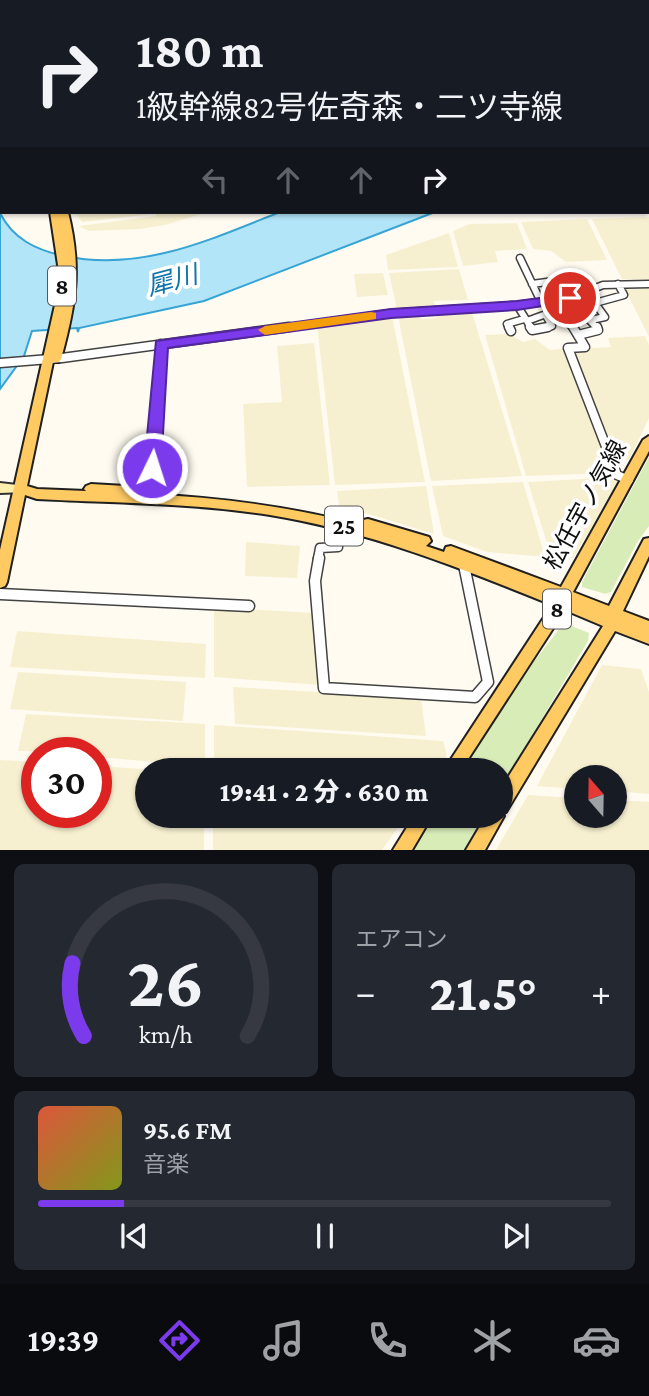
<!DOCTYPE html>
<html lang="ja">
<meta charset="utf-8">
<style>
body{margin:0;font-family:"Crimson Pro","Noto Sans JP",serif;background:#242831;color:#f1f3f6;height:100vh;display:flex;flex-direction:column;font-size:26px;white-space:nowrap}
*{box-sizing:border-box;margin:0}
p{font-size:23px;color:#9ea1a6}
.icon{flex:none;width:38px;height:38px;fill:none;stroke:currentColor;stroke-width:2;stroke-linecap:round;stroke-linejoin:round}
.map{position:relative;height:850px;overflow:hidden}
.drawer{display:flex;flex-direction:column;gap:14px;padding:14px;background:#0d0f14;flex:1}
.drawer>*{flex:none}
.top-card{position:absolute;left:0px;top:0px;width:649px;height:214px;box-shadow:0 2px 5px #0004;background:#171b24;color:#f1f3f6;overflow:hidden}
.needle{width:46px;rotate:340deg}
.controls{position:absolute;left:564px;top:765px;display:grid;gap:14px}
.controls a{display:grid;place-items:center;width:63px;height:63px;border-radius:50%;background:#171b24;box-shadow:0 2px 5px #0004;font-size:35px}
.speed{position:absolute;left:21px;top:737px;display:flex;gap:14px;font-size:35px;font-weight:700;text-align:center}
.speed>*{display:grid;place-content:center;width:91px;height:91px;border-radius:50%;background:#171b24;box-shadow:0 2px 5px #0004;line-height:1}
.speed .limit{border:10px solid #d22;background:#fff;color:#111}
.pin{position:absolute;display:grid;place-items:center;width:60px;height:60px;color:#fff;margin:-30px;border:4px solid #fff;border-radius:50%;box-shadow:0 2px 7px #0007}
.me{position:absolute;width:77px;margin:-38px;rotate:4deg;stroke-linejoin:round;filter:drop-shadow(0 0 5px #0008)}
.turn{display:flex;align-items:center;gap:24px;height:147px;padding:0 21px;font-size:32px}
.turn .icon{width:91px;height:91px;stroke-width:2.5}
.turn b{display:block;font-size:49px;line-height:60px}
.lanes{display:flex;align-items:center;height:66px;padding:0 21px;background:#0003;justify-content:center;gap:35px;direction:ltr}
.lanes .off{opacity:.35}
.big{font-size:52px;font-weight:800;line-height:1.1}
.drawer .widget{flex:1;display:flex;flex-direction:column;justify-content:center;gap:10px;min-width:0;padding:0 24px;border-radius:10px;background:#242831}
.drawer .dial{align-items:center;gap:0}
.dial svg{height:182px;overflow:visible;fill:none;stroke:#363941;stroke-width:7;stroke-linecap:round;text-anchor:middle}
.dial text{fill:#f1f3f6;stroke:none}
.song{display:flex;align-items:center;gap:21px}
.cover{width:84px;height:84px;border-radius:10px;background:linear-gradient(135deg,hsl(10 70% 55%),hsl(70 70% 35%))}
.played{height:7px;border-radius:4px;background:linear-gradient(90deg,#7c3aed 15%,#363941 15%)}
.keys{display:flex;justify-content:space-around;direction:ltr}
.heat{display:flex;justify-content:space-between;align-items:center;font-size:38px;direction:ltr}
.drawer .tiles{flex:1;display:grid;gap:14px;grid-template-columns:1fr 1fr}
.widget:last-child{grid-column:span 2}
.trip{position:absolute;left:135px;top:758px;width:378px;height:70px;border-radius:35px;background:#171b24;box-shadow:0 2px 5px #0004;font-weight:800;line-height:70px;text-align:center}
.tabs{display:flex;height:112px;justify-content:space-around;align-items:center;background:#090b0e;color:#9ea1a6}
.tabs .icon{width:49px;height:49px}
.tabs .current{color:#7c3aed}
.tabs b{font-size:32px;color:#f1f3f6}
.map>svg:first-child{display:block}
.farmland{fill:#f7f0d0}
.green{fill:#d8ecb8}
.water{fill:#b3e5f9;stroke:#36a4d4;stroke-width:2}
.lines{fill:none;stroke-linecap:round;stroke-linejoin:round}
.street-far3-casing{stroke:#424242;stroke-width:8}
.street-far2-casing{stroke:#424242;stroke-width:9}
.street-far1-casing{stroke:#424242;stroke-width:11}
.street-casing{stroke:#424242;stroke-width:13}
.secondary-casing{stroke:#313131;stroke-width:4}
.primary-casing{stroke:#202020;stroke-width:4}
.street-far3{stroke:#fff;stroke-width:5}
.street-far2{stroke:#fff;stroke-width:6}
.street-far1{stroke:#fff;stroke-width:8}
.street{stroke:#fff;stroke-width:10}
.secondary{fill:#ffeeac;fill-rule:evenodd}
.primary{fill:#ffca62;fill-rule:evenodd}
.route{fill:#7c3aed;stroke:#51269a;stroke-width:2}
.slow{fill:#f59e0b}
.labels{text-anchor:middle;stroke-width:7;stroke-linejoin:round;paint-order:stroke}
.shield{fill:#fff;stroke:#575757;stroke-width:2}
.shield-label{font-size:23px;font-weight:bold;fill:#0f0f0f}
.street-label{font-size:24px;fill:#0f0f0f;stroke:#fff}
.water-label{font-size:26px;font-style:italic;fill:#1174a9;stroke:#fff}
</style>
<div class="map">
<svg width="649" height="850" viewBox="0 0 649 850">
<rect width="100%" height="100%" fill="#fffbf1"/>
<path class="farmland" d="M74 212H151L152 214 82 222Z
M156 212H208L165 225 139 229 89 231 79 226 156 216Z
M649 217V280L622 279 592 219Z
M587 219 607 260 566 262 551 251 533 249 521 222Z
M517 223 527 249 495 251 498 262 463 266 453 231 470 224Z
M449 233 458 267 388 270 386 255Z
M459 269 468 300 434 301 435 306 397 310 389 273Z
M383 273 388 295 357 297 354 274Z
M623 285 649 286V337Z
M471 309 522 476 431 481 398 316 419 314 421 319 437 318 435 312Z
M392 316 425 482 335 485 317 325Z
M509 334 523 342 535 339 550 350 566 348 613 473 526 476 485 335Z
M645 336 649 345V418L629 460H617L573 349 611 347 608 338Z
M314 343 330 485 247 487 243 404 282 402 277 346Z
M619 477 620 480 573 558 551 556 528 482Z
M523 482 545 557 487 552 443 536 432 486Z
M426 486 434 534 339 505 337 491Z
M246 542 300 546 297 578 245 576Z
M214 607 314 613 320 685 214 677Z
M17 631 206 644 205 678 10 667Z
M602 665 641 669 649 692V794L614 791V777H576V789L537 786Z
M18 672 186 682 183 721 10 709Z
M233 687 421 698 426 736 235 724Z
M26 714 205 724V766L96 757V752L18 751Z
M214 725 443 741 447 755 437 770H283L214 765Z
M0 760 37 762V812H96V766L160 770H147V816H204V850H0Z
M528 795 576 798V816H614V800L649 802V850H496Z
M213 816H406L382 850H213Z"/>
<path class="green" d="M649 457V526L638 541 611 592 605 594 582 587V582Z
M564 623 589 633 588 641 501 788 500 770H461L514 687Z
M432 816H484L464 850H409Z"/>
<path class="water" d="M280 212H435L204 301 79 328 78 332 77 328 32 331 24 356 0 389V213C13 239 36 250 64 256 142 272 209 240 280 212Z"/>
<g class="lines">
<g class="street-far3-casing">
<path id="street-far3" d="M340 2 344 0"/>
</g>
<g class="street-far2-casing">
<path id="street-far2" d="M520 258 541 302
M532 284 569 279 584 292
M586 291 605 317 591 320
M568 298 598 329
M547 301 574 329
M595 303 624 295 618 284
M517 305 527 321 557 310
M527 321 531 329
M277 329 391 313 517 305 570 298 603 285 649 284
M510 329 507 324 524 319
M539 329 552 326 545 314"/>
</g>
<g class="street-far1-casing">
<path id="street-far1" d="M509 327 511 331
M530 327 532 330 548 327
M573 327 585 347 568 348 617 475 629 480
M578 335 598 330 597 327
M0 363 62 358 289 327
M151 493 161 344
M318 559 320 548 338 547 336 524"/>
</g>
<g class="street-casing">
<path id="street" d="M319 558 315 581 324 688 475 697 488 682 464 565
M0 594 249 606"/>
</g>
<g class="secondary-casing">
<path id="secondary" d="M33 0H39L40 2H33Z
M591 0H598L599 2H592Z
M648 38H649V43H648Z
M0 483 26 486 28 489 26 492 0 493Z"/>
</g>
<g class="primary-casing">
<path id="primary" d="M191 0H198L190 2Z
M50 212H68C82 268 76 304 61 359L59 362H53L27 486 37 489 86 491 84 489 86 486 91 484 143 487 148 489V494C221 498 292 506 362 526L363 520 368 519 429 537 431 541 426 546 444 552 446 547 451 546 561 587 643 440 649 436V451L573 592 609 606 644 539 649 538V556L623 611 649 621V644L615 631 506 812 502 813 504 816 485 850H466L486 816H500V790L603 626 565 610 461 770H444L552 605C461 568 368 531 270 515 193 503 115 503 37 499L25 495 7 582 5 586 0 588V550L55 305 58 265Z
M414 816H432L412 850H393Z"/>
</g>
<use href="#street-far3" class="street-far3"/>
<use href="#street-far2" class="street-far2"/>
<use href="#street-far1" class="street-far1"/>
<use href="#street" class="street"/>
<use href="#secondary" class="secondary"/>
<use href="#primary" class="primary"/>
</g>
<path class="route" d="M570 294 577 298 575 301 517 310 391 318 168 348 161 468 152 474 144 468 156 341 391 309 517 301Z"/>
<path class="slow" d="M371 312 376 313V319L265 335 258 330 265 326Z"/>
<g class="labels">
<g class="shield">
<rect x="48" y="266.5" width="28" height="39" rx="5"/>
<rect x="325" y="506.5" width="38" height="39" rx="5"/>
<rect x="543" y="589.5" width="28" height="39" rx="5"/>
</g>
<g class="shield-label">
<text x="62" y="294">8</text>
<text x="344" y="534">25</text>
<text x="557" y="617">8</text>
</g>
<g class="street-label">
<text transform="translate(585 505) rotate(-61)" y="8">松任宇ノ気線</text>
</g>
<g class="water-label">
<text transform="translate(172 280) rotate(-15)" y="9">犀川</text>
</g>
</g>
</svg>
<div class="controls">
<a><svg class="needle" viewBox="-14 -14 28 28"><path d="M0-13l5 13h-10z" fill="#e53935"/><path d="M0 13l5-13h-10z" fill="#9ea1a6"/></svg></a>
</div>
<div class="speed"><div class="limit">30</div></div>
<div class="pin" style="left:570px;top:298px;background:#d93025"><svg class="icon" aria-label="arrive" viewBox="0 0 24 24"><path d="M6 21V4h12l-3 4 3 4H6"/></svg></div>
<svg class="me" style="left:152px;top:468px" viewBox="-20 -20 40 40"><circle r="17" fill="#7c3aed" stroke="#fff" stroke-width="3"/><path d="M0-11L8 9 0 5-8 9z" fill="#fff"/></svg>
<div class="trip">19:41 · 2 分 · 630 m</div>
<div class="top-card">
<div class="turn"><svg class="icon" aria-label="right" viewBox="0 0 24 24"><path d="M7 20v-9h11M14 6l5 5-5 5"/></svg><div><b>180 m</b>1級幹線82号佐奇森・二ツ寺線</div></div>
<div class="lanes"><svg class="icon off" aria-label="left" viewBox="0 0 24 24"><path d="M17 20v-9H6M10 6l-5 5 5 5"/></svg><svg class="icon off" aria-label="ahead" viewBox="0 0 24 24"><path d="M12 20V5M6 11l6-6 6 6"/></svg><svg class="icon off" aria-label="ahead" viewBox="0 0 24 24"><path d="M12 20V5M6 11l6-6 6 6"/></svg><svg class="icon" aria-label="right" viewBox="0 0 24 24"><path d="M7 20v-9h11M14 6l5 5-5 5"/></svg></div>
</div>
</div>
<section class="drawer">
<div class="tiles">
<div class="widget dial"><svg viewBox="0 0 100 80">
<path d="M14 69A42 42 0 1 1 86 69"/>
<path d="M14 69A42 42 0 0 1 9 37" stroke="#7c3aed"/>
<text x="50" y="56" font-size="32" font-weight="700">26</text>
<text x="50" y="72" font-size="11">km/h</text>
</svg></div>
<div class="widget"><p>エアコン</p>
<div class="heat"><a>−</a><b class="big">21.5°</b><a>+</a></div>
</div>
<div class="widget">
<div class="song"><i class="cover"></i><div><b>95.6 FM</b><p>音楽</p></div></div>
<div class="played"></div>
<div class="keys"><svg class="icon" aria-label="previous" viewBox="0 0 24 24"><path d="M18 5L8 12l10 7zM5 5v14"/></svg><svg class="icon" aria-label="pause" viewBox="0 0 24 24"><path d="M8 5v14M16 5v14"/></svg><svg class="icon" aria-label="next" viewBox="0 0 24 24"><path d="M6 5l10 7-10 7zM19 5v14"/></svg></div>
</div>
</div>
</section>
<nav class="tabs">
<b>19:39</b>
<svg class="icon current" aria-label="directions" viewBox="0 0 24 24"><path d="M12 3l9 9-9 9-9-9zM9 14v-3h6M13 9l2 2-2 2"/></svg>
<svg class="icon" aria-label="music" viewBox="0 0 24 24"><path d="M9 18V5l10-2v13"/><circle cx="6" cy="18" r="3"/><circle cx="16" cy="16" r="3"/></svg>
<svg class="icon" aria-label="phone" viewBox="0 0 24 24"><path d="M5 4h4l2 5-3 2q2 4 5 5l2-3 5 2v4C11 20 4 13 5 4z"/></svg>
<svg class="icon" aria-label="climate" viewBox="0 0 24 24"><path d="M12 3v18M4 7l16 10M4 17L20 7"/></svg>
<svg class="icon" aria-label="car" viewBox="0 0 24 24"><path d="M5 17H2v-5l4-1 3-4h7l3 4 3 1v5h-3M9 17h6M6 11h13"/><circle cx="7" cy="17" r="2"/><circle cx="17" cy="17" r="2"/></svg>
</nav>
